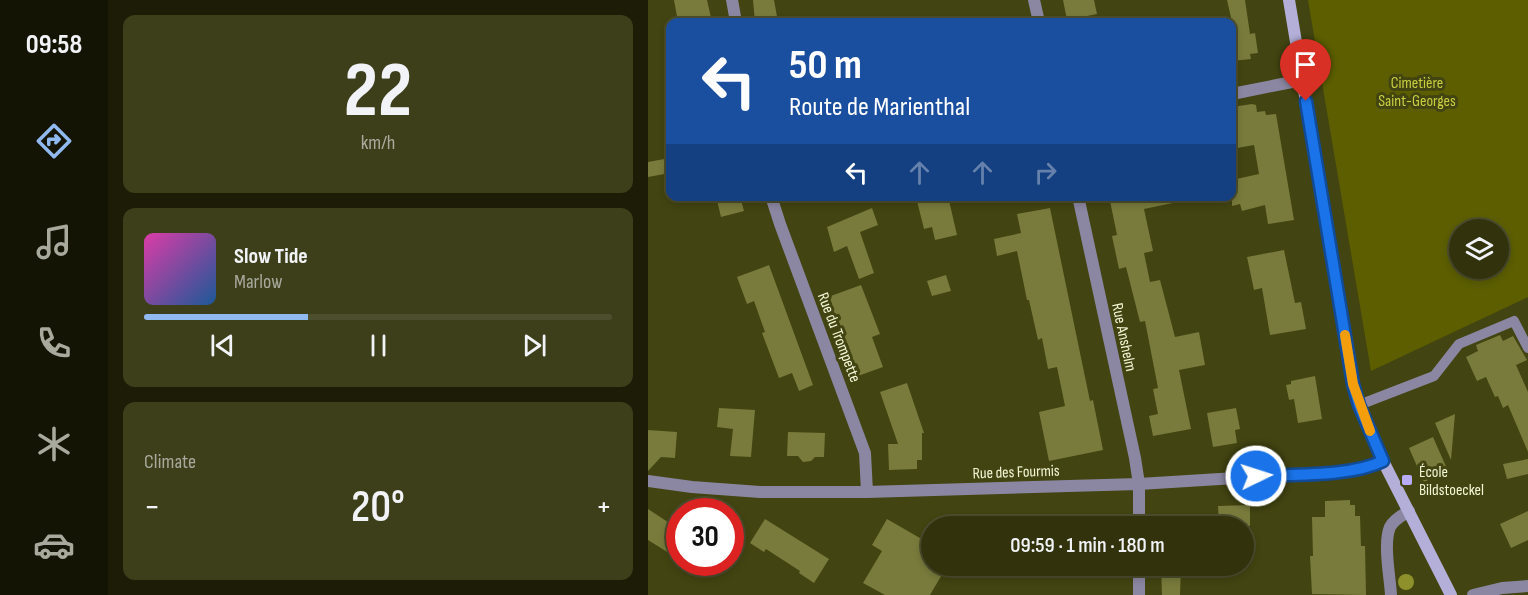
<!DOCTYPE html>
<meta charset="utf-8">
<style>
body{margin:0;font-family:"Sofia Sans Condensed",sans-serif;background:#3d3f1b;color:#f1f3f6;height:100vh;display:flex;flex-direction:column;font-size:22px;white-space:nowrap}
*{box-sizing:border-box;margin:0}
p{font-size:20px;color:#a8aa9d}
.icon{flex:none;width:33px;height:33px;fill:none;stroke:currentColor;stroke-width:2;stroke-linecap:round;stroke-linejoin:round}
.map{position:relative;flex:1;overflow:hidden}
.panel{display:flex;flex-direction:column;gap:15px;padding:15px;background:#1c1c07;width:540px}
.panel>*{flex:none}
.hud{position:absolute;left:18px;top:18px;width:570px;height:183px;border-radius:12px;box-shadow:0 3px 9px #0003,0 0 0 2px #4d4e2e;background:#1a4fa0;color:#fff;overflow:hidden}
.tools{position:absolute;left:801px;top:219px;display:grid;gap:12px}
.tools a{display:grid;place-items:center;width:60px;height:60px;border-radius:50%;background:#32330d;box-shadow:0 3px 9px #0003,0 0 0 2px #4d4e2e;font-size:30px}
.speed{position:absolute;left:18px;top:498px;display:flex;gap:12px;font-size:30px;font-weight:700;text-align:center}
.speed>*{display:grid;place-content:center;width:78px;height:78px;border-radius:50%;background:#32330d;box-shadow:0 3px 9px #0003,0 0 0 2px #4d4e2e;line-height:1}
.speed .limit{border:9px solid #d22;background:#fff;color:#111}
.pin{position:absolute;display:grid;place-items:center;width:51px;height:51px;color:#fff;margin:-62px -26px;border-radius:50% 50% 50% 0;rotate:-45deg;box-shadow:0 0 6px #0007}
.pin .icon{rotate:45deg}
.me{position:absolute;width:66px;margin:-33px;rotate:86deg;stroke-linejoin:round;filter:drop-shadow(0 0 4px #0008)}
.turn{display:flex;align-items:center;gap:21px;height:126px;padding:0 24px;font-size:27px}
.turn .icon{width:78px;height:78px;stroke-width:2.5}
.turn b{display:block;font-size:42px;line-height:51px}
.lanes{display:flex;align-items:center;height:57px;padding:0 24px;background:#0003;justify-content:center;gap:30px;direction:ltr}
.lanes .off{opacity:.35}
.big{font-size:45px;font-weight:600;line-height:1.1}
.panel .tile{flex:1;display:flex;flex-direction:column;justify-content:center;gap:9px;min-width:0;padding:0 21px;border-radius:12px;background:#3d3f1b}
.panel .dial{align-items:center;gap:0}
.dial b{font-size:78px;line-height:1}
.song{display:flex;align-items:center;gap:18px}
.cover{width:72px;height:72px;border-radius:9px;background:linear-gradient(135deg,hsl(320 70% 55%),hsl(210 70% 35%))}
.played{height:6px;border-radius:3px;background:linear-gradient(90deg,#90b9f0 35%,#4d4e2e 35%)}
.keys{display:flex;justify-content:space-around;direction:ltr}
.heat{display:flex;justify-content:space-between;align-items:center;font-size:33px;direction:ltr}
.trip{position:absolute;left:273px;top:516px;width:333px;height:60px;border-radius:30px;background:#32330d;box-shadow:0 3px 9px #0003,0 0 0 2px #4d4e2e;font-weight:600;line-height:60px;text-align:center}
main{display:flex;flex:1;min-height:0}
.dock{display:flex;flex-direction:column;width:108px;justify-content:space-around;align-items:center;background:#141405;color:#a8aa9d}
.dock .icon{width:42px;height:42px}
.dock .on{color:#90b9f0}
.dock b{font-size:27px;color:#f1f3f6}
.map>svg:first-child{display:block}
.green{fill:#5c5e00;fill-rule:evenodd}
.building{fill:#787b3b}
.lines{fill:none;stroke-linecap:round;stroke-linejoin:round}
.lane{stroke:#8b87a2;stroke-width:10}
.street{stroke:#8b87a2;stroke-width:12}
.secondary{stroke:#b4afd8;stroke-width:12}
.tree{fill:#8d902b}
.route-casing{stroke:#114b97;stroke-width:15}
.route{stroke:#1a73e8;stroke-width:10}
.slow{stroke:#f59e0b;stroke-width:10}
.poi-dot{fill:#b8abf7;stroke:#424411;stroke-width:2}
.labels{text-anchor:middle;stroke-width:6;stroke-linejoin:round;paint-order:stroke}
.park-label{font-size:16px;fill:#cacf40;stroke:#424411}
.street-label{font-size:16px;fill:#f4f7d6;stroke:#424411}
.poi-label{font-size:16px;fill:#f4f7d6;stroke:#424411;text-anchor:start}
</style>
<main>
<nav class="dock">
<b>09:58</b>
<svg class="icon on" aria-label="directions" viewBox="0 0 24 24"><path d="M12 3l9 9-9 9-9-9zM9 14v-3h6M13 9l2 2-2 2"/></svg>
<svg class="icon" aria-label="music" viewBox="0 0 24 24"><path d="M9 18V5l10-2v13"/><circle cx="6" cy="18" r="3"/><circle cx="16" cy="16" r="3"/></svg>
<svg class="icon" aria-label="phone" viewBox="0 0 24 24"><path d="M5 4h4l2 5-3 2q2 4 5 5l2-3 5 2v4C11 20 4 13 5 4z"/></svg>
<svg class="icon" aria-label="climate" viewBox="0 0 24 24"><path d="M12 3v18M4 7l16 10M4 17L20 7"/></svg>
<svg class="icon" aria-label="car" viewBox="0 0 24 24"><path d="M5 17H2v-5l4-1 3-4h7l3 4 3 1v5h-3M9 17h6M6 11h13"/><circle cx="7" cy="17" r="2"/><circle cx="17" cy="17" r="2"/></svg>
</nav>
<section class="panel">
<div class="tile dial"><b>22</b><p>km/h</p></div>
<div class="tile">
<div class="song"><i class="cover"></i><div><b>Slow Tide</b><p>Marlow</p></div></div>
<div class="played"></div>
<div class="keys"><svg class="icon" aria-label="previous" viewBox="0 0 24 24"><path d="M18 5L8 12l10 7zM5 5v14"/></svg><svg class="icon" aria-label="pause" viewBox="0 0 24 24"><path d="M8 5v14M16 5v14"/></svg><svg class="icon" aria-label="next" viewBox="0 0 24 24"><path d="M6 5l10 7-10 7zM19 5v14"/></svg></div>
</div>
<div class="tile"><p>Climate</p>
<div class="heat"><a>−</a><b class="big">20°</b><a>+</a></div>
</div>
</section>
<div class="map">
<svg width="880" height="595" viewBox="0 0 880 595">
<rect width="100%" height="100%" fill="#424411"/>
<path class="green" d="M660 0H880V297L723 371ZM812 230H850V268H812Z"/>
<path class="building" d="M26 0H59L64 22H30Z
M105 0H126L130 22H107Z
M415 0H446L449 14 419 20Z
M579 0H597L602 34 607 33 610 53 602 54 603 59 584 61V22Z
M604 104 608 105 609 112 617 111 618 115 628 114 646 220 620 224 617 205 594 211 592 204 584 206V180L611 174 606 145 589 148 584 111V107Z
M22 158V173L0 177V162Z
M68 196H92L96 211 73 217Z
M287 196H300L309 235 287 240 284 227 276 229 269 201Z
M461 196H524L525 203 496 209 505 251 496 253 502 282 512 280 527 337 551 332 557 365 531 370 543 429 505 436 501 416 510 414 505 389 510 388 497 321 492 322 478 267 471 269 464 236 469 235Z
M224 208 230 225 212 232 226 273 211 279 199 246 186 252 179 227Z
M402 208 442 401 445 400 455 450 401 461 391 412 417 406 409 367 400 369 394 338 390 340 381 300H379L369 251 349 256 346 239 373 233 369 214Z
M636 250 647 303 653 302 658 329 622 335 614 288 606 290 599 257Z
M121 265 165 385 151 391 144 373 131 378 114 333 117 332 106 301 99 304 89 277Z
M298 275 303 291 284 296 279 281Z
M213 285 232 334 224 337 235 367 210 376 180 297Z
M852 335 855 341 865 336 879 360 868 365 880 392V452L860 405 855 408 850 396 847 397 838 377 829 381 818 357 830 351 828 345Z
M667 376 674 419 650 423 646 399 641 400 638 385 643 384V381Z
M259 383 276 433H274V460H269V469L241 470 240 444H250L232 392Z
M71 408 107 410 103 457 82 456 85 429 69 427Z
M588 408 592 429 587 430 589 443 565 447 559 413Z
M807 414 803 460 787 423Z
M0 430 29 432 27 458 13 457 0 471Z
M140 432 177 433 176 457H167L163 461 155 462 150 456H139Z
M785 437 800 471 776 482 761 448Z
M880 459V474L859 479 855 464Z
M702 500V505H707V516H712L713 546H717L718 595 664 594 662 556H665L664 517H677V501Z
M602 505V526H571L570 506Z
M0 509 32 530V560L0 540Z
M880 511V540L863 548 852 524Z
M117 519 181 559 166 583 151 573 152 571 118 549 116 552 102 543Z
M239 519 284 545V566H299L282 595H237L215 583 234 551 224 545Z
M513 566H533L532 595H514Z"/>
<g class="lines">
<path class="lane" d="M711 405 786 376 811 344 866 321 880 348"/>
<path class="street" d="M84 0 88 22
M386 0 391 22
M584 94 654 80
M123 196 132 224 217 453 219 492
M430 196 487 458 491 484V526
M0 481 44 487 112 492H219L491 484 701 471 723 466 735 461
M491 595V566
M743 595C742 577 735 543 742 527 746 519 755 515 761 511
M825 595 854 588 880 586"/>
<path class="secondary" d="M641 0 705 384 711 405 735 461 803 595"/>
</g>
<circle class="tree" cx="758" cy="582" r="8"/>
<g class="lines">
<g class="route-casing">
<path id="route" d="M608 476C645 474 702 477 735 461L711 405 705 384 658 101"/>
</g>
<use href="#route" class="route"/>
<path class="slow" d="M697 335 705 384 722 431"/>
</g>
<rect class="poi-dot" x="753" y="474" width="12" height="12" rx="3"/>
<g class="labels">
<g class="park-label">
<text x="769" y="88">Cimetière<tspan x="769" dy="18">Saint-Georges</tspan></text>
</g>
<g class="street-label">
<text transform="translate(192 337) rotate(69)" y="6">Rue du Trompette</text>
<text transform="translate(477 337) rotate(78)" y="6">Rue Anshelm</text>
<text transform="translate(368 471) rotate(-2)" y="6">Rue des Fourmis</text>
</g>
<g class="poi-label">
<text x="771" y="477">École<tspan x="771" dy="18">Bildstoeckel</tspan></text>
</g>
</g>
</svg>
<div class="tools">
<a><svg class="icon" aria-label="layers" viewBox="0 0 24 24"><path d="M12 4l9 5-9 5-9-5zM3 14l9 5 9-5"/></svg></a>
</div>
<div class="speed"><div class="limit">30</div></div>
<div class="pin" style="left:658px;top:101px;background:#d93025"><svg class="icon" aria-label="arrive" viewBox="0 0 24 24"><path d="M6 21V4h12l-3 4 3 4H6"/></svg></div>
<svg class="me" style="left:608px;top:476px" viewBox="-20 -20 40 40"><circle r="17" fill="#1a73e8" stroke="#fff" stroke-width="3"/><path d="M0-11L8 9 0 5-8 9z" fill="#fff"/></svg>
<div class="trip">09:59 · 1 min · 180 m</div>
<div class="hud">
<div class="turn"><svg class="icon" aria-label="left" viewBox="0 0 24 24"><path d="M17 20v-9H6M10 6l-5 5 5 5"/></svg><div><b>50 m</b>Route de Marienthal</div></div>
<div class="lanes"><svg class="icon" aria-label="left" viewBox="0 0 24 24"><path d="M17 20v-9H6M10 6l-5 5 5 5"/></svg><svg class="icon off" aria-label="ahead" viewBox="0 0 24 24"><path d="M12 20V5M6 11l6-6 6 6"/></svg><svg class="icon off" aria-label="ahead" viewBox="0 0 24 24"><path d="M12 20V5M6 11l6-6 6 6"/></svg><svg class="icon off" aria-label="right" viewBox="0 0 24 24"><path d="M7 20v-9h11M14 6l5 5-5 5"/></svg></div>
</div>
</div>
</main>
